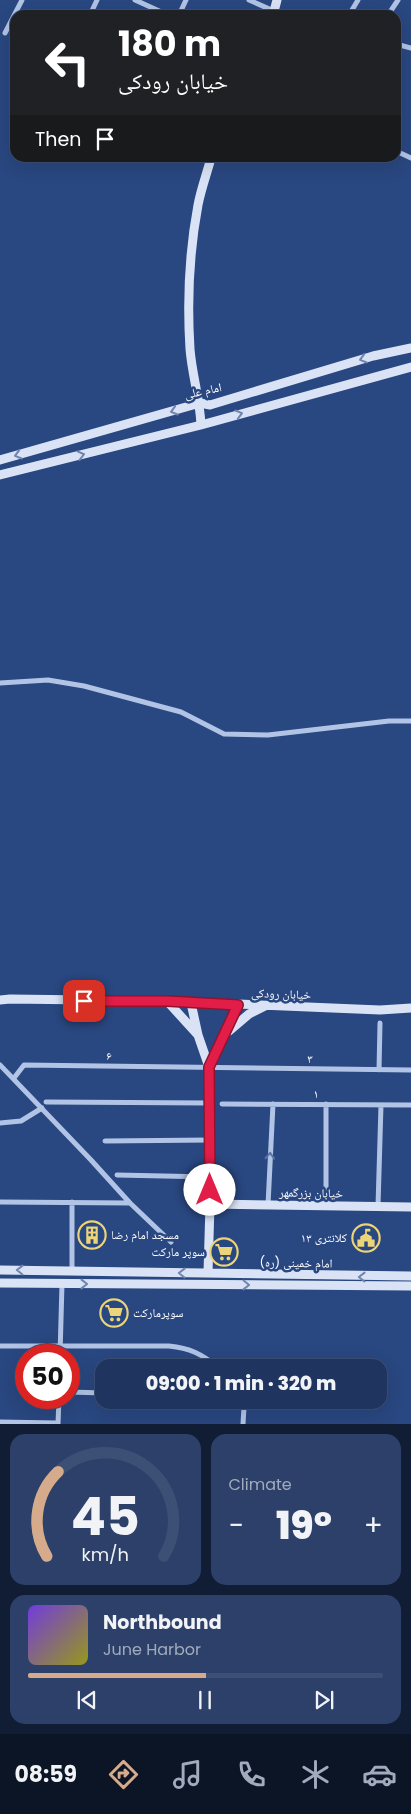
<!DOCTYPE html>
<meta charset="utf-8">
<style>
body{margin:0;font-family:Poppins,"Noto Naskh Arabic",sans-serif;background:#2c4069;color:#f1f3f6;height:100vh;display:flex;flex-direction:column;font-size:19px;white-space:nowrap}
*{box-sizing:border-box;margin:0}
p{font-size:16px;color:#a1abbd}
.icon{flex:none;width:28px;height:28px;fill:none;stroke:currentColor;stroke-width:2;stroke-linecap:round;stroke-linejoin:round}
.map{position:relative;height:1424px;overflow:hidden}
.details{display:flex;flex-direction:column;gap:10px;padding:10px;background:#111d35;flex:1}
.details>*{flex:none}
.top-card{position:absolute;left:10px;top:10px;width:391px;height:152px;border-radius:15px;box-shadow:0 5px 20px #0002,0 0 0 1px #3c5075;background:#202124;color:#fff;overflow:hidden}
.speed{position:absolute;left:15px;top:1344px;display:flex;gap:10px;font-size:25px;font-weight:700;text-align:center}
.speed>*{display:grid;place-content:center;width:65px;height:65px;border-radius:50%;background:#1f3560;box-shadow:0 5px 20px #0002,0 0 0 1px #3c5075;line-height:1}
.speed .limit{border:8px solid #d22;background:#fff;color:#111}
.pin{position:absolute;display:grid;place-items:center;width:42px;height:42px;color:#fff;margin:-21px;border-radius:10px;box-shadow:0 2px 8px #0006}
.me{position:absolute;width:55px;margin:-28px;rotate:0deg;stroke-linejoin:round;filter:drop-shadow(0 0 4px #0008)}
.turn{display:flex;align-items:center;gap:18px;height:105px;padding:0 25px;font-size:22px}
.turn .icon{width:65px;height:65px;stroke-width:2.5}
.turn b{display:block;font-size:35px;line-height:42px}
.then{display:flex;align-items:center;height:48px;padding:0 25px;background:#0003;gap:10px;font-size:19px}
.big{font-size:38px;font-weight:800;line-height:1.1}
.details .widget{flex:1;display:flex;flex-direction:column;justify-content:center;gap:8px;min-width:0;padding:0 18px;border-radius:15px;background:#2c4069}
.details .dial{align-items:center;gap:0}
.dial svg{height:130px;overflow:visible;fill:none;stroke:#3c5075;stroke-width:7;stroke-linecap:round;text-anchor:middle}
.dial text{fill:#f1f3f6;stroke:none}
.song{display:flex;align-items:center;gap:15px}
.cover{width:60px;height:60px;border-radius:8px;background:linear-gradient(135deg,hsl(260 70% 55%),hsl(60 70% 35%))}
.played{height:5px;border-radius:2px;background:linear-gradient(90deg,#d6ab8b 50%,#3c5075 50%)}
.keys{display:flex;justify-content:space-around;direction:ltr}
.heat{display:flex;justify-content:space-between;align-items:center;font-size:28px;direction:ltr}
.details .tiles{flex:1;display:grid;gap:10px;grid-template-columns:1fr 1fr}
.widget:last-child{grid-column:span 2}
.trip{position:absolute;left:95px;top:1359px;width:292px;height:50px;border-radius:15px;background:#1f3560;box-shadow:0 5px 20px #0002,0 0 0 1px #3c5075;font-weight:800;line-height:50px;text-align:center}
.menu{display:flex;height:80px;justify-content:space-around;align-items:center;background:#0c1526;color:#a1abbd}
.menu .icon{width:35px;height:35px}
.menu .on{color:#d6ab8b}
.menu b{font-size:22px;color:#f1f3f6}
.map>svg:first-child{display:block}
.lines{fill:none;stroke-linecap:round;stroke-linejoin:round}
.street{stroke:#b1c4e5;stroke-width:5}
.secondary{stroke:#d9e3f5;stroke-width:9}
.oneway{stroke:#6f85af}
.oneway2{stroke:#5973a3}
.route-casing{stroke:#92132f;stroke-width:12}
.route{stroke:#e11d48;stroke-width:9}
.labels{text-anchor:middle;stroke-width:5;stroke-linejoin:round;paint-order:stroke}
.street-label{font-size:12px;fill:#fff;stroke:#294780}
.poi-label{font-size:12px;fill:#fff;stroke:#294780;text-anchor:start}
</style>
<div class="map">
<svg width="411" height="1424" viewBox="0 0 411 1424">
<rect width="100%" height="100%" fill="#294780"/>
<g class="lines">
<path class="street" d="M135 0 168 15
M249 0 274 11
M90 15 97 0
M179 15 186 0
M349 15 358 0
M388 15 398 0
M5 33 22 0
M396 44 411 48
M396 151 411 158
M0 683 48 680 84 686 181 712 224 734 268 735 389 721H411
M0 1065 91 1160 130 1203 171 1242
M379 1070 380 1023
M14 1078 24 1065 411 1070
M46 1102 210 1103
M222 1104 411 1105
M0 1123 21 1121 42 1108
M105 1141 210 1140
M117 1175 210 1177
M0 1202 130 1203
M72 1202V1270
M268 1205 273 1104
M326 1206V1104
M378 1206 381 1105
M0 1346H169C189 1348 203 1354 218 1368
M60 1355 62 1284
M69 1392 104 1393
M241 1400 244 1407 243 1424
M0 1422 58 1423
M58 1424 59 1398"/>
<path class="secondary" d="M273 15 277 0
M201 425C200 399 192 375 190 349 187 301 189 253 198 205 201 189 207 173 211 158
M0 460 200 403 210 405 373 356 411 348
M0 475 201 425 411 367
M0 1000 10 999 167 1001 380 1010 411 1008
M167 1001 197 1034
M191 1003 198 1035 209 1067 210 1204 208 1273
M229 1031 249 1014 265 1006
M209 1067 238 1005
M210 1204 411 1207
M0 1270 411 1276
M0 1283 411 1286"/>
</g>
<defs><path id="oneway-chevron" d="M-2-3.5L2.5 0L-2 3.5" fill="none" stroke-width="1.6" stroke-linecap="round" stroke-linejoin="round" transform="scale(1.25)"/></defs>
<g class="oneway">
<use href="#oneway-chevron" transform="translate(363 359) rotate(163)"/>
<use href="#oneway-chevron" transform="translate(174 411) rotate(164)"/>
<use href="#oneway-chevron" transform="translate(239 414) rotate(-16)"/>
<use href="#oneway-chevron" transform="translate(18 455) rotate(164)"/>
<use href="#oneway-chevron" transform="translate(81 455) rotate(-14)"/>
<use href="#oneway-chevron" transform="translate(20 1270) rotate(-179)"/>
<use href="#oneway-chevron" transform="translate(182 1273) rotate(-179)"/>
<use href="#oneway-chevron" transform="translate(362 1277) rotate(-179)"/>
<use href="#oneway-chevron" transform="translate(84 1284)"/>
<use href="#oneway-chevron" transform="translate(246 1285) rotate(1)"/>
</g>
<use class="oneway2" href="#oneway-chevron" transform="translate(270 1156) rotate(-87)"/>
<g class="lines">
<g class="route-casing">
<path id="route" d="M84 1001H167L238 1005 209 1067 210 1190"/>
</g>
<use href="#route" class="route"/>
</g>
<defs>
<g id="building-ring" transform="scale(1.4375)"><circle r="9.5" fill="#294780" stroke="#ecd478" stroke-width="1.5"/><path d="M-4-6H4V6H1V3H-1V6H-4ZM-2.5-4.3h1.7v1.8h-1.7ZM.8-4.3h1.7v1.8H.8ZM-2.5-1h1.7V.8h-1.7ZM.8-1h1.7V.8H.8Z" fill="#ecd478"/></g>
<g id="civic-ring" transform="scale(1.4375)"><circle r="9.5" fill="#294780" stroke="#ecd478" stroke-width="1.5"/><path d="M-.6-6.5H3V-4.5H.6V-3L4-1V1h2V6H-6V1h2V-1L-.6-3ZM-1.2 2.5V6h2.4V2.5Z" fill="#ecd478"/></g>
<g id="supermarket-ring" transform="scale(1.4375)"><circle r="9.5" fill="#294780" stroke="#ecd478" stroke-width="1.5"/><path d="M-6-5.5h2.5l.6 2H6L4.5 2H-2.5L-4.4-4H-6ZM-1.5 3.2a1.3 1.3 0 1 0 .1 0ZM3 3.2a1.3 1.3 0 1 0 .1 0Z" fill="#ecd478"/></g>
</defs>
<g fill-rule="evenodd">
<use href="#building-ring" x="92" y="1235"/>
<use href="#civic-ring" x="366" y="1238"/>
<use href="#supermarket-ring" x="224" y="1252"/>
<use href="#supermarket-ring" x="114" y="1313"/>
</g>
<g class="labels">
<g class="street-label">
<text transform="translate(203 391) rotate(-12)" y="4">امام علی</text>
<text transform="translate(281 994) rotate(2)" y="4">خیابان رودکی</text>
<text transform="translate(109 1056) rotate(1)" y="4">۶</text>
<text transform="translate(310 1059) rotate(1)" y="4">۳</text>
<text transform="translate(316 1094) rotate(1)" y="4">۱</text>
<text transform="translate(311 1193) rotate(1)" y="4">خیابان بزرگمهر</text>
<text transform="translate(296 1263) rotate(1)" y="4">امام خمینی (ره)</text>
</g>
<g class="poi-label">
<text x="111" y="1239">مسجد امام رضا</text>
<text x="347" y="1242" text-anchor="end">کلانتری ۱۳</text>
<text x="205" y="1256" text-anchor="end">سوپر مارکت</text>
<text x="133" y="1317">سوپرمارکت</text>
</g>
</g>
</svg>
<div class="speed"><div class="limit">50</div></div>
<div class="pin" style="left:84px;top:1001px;background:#d93025"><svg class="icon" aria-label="arrive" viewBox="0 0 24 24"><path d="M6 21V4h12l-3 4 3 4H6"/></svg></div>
<svg class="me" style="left:210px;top:1190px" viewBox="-20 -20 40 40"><circle r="19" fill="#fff"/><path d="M0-13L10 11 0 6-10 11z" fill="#e11d48"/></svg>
<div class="trip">09:00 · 1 min · 320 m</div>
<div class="top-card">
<div class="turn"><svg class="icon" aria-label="left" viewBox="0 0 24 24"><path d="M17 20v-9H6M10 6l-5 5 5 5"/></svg><div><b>180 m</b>خیابان رودکی</div></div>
<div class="then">Then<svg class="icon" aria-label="arrive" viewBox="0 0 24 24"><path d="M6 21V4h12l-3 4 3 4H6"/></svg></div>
</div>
</div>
<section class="details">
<div class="tiles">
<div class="widget dial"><svg viewBox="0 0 100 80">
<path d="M14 69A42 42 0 1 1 86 69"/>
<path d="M14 69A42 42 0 0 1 21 17" stroke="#d6ab8b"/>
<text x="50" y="56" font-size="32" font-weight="700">45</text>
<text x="50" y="72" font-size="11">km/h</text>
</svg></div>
<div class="widget"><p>Climate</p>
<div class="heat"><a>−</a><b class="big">19°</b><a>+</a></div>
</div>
<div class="widget">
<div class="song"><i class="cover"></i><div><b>Northbound</b><p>June Harbor</p></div></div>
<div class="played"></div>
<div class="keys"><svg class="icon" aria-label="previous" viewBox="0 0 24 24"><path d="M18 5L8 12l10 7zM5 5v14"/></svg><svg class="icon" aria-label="pause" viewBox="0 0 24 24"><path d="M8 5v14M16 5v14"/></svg><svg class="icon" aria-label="next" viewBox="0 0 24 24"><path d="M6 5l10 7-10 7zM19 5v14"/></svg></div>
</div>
</div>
</section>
<nav class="menu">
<b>08:59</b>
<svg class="icon on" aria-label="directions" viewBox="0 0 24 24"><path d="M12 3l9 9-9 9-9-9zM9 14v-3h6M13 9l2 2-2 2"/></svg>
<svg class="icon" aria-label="music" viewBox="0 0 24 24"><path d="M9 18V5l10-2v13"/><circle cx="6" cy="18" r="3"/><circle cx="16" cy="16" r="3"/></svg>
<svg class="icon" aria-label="phone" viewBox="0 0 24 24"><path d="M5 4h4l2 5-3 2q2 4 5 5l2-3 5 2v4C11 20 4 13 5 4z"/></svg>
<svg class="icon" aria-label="climate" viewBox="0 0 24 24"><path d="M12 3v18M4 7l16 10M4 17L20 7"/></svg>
<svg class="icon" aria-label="car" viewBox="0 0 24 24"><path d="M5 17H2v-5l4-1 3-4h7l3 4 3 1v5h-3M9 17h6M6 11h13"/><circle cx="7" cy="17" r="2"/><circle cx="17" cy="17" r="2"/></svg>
</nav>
